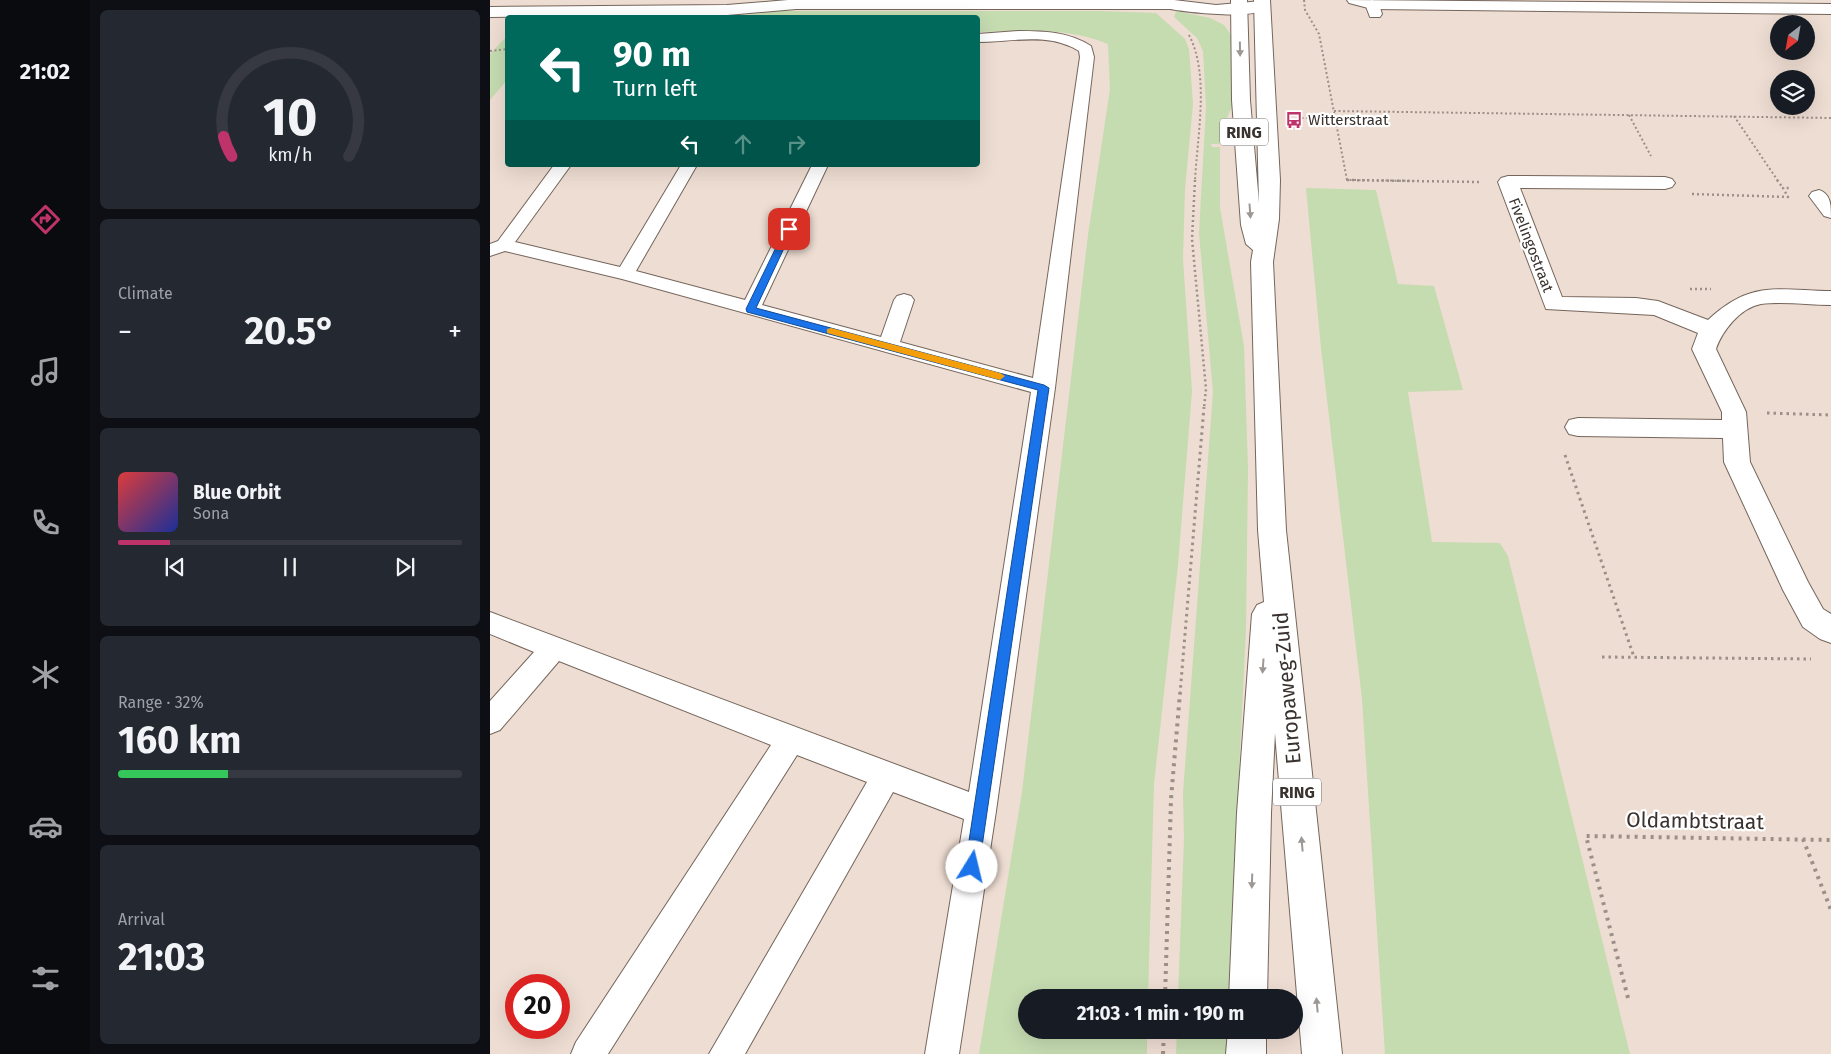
<!DOCTYPE html>
<meta charset="utf-8">
<style>
body{margin:0;font-family:"Fira Sans",sans-serif;background:#242831;color:#f1f3f6;height:100vh;display:flex;flex-direction:column;font-size:19px;white-space:nowrap}
*{box-sizing:border-box;margin:0}
p{font-size:16px;color:#9ea1a6}
.icon{flex:none;width:28px;height:28px;fill:none;stroke:currentColor;stroke-width:2;stroke-linecap:round;stroke-linejoin:round}
.map{position:relative;flex:1;overflow:hidden}
.details{display:flex;flex-direction:column;gap:10px;padding:10px;background:#0d0f14;width:400px}
.details>*{flex:none}
.guide{position:absolute;left:15px;top:15px;width:475px;height:152px;border-radius:5px;box-shadow:0 5px 20px #0002;background:#00695c;color:#fff;overflow:hidden}
.needle{width:32px;rotate:211deg}
.controls{position:absolute;left:1280px;top:15px;display:grid;gap:10px}
.controls a{display:grid;place-items:center;width:45px;height:45px;border-radius:50%;background:#171b24;box-shadow:0 5px 20px #0002;font-size:25px}
.speed{position:absolute;left:15px;top:974px;display:flex;gap:10px;font-size:25px;font-weight:700;text-align:center}
.speed>*{display:grid;place-content:center;width:65px;height:65px;border-radius:50%;background:#171b24;box-shadow:0 5px 20px #0002;line-height:1}
.speed .limit{border:8px solid #d22;background:#fff;color:#111}
.pin{position:absolute;display:grid;place-items:center;width:42px;height:42px;color:#fff;margin:-21px;border-radius:10px;box-shadow:0 2px 8px #0006}
.me{position:absolute;width:55px;margin:-28px;rotate:9deg;stroke-linejoin:round;filter:drop-shadow(0 0 4px #0008)}
.turn{display:flex;align-items:center;gap:18px;height:105px;padding:0 25px;font-size:22px}
.turn .icon{width:65px;height:65px;stroke-width:2.5}
.turn b{display:block;font-size:35px;line-height:42px}
.lanes{display:flex;align-items:center;height:48px;padding:0 25px;background:#0003;justify-content:center;gap:25px;direction:ltr}
.lanes .off{opacity:.35}
.big{font-size:38px;font-weight:700;line-height:1.1}
.details .card{flex:1;display:flex;flex-direction:column;justify-content:center;gap:8px;min-width:0;padding:0 18px;border-radius:8px;background:#242831}
.details .dial{align-items:center;gap:0}
.dial svg{height:130px;overflow:visible;fill:none;stroke:#363941;stroke-width:7;stroke-linecap:round;text-anchor:middle}
.dial text{fill:#f1f3f6;stroke:none}
.song{display:flex;align-items:center;gap:15px}
.cover{width:60px;height:60px;border-radius:8px;background:linear-gradient(135deg,hsl(0 70% 55%),hsl(230 70% 35%))}
.played{height:5px;border-radius:2px;background:linear-gradient(90deg,#be336a 15%,#363941 15%)}
.keys{display:flex;justify-content:space-around;direction:ltr}
.heat{display:flex;justify-content:space-between;align-items:center;font-size:28px;direction:ltr}
.charge{height:8px;border-radius:4px;background:linear-gradient(90deg,#34c759 32%,#363941 0)}
.trip{position:absolute;left:528px;top:989px;width:285px;height:50px;border-radius:25px;background:#171b24;box-shadow:0 5px 20px #0002;font-weight:700;line-height:50px;text-align:center}
main{display:flex;flex:1;min-height:0}
.dock{display:flex;flex-direction:column;width:90px;justify-content:space-around;align-items:center;background:#090b0e;color:#9ea1a6}
.dock .icon{width:35px;height:35px}
.dock .active{color:#be336a}
.dock b{font-size:22px;color:#f1f3f6}
.map>svg:first-child{display:block}
.green{fill:#c5dbb0}
.lines{fill:none;stroke-linecap:round;stroke-linejoin:round}
.service-casing{stroke:#75665c;stroke-width:2}
.minor-casing{stroke:#75665c;stroke-width:2}
.primary-casing{stroke:#75665c;stroke-width:2}
.path-far3{stroke:#9c8f88;stroke-width:2;stroke-dasharray:2 2.5;stroke-linecap:butt}
.path-far2{stroke:#9c8f88;stroke-width:2.5;stroke-dasharray:2 3;stroke-linecap:butt}
.path-far1{stroke:#9c8f88;stroke-width:3;stroke-dasharray:2.5 4;stroke-linecap:butt}
.path{stroke:#9c8f88;stroke-width:4;stroke-dasharray:3 5;stroke-linecap:butt}
.service{fill:#fff;fill-rule:evenodd}
.minor{fill:#fff;fill-rule:evenodd}
.primary{fill:#fff;fill-rule:evenodd}
.oneway{fill:#9c9896}
.route{fill:#1a73e8;stroke:#114b97}
.slow{fill:#f59e0b}
.labels{text-anchor:middle;stroke-width:4.5;stroke-linejoin:round;paint-order:stroke}
.far-poi-label{font-size:15px;fill:#39322e;stroke:#fff;text-anchor:start}
.far-street-label{font-size:15px;fill:#39322e;stroke:#fff}
.shield{fill:#fff;stroke:#74706d;stroke-width:1}
.shield-label{font-size:16px;font-weight:bold;fill:#39322e}
.near-street-label{font-size:21px;fill:#39322e;stroke:#fff}
</style>
<main>
<nav class="dock">
<b>21:02</b>
<svg class="icon active" aria-label="directions" viewBox="0 0 24 24"><path d="M12 3l9 9-9 9-9-9zM9 14v-3h6M13 9l2 2-2 2"/></svg>
<svg class="icon" aria-label="music" viewBox="0 0 24 24"><path d="M9 18V5l10-2v13"/><circle cx="6" cy="18" r="3"/><circle cx="16" cy="16" r="3"/></svg>
<svg class="icon" aria-label="phone" viewBox="0 0 24 24"><path d="M5 4h4l2 5-3 2q2 4 5 5l2-3 5 2v4C11 20 4 13 5 4z"/></svg>
<svg class="icon" aria-label="climate" viewBox="0 0 24 24"><path d="M12 3v18M4 7l16 10M4 17L20 7"/></svg>
<svg class="icon" aria-label="car" viewBox="0 0 24 24"><path d="M5 17H2v-5l4-1 3-4h7l3 4 3 1v5h-3M9 17h6M6 11h13"/><circle cx="7" cy="17" r="2"/><circle cx="17" cy="17" r="2"/></svg>
<svg class="icon" aria-label="filters" viewBox="0 0 24 24"><path d="M4 7h16M4 17h16"/><circle cx="9" cy="7" r="2"/><circle cx="15" cy="17" r="2"/></svg>
</nav>
<section class="details">
<div class="card dial"><svg viewBox="0 0 100 80">
<path d="M14 69A42 42 0 1 1 86 69"/>
<path d="M14 69A42 42 0 0 1 9 57" stroke="#be336a"/>
<text x="50" y="56" font-size="32" font-weight="700">10</text>
<text x="50" y="72" font-size="11">km/h</text>
</svg></div>
<div class="card"><p>Climate</p>
<div class="heat"><a>−</a><b class="big">20.5°</b><a>+</a></div>
</div>
<div class="card">
<div class="song"><i class="cover"></i><div><b>Blue Orbit</b><p>Sona</p></div></div>
<div class="played"></div>
<div class="keys"><svg class="icon" aria-label="previous" viewBox="0 0 24 24"><path d="M18 5L8 12l10 7zM5 5v14"/></svg><svg class="icon" aria-label="pause" viewBox="0 0 24 24"><path d="M8 5v14M16 5v14"/></svg><svg class="icon" aria-label="next" viewBox="0 0 24 24"><path d="M6 5l10 7-10 7zM19 5v14"/></svg></div>
</div>
<div class="card"><p>Range · 32%</p><b class="big">160 km</b><div class="charge"></div></div>
<div class="card"><p>Arrival</p><b class="big">21:03</b></div>
</section>
<div class="map">
<svg width="1341" height="1054" viewBox="0 0 1341 1054">
<rect width="100%" height="100%" fill="#eeddd2"/>
<path class="green" d="M289 11H610L666 13 695 39 699 49 703 104 695 189 693 259 702 391 688 565 664 784 658 997 536 998V1030H657V1054H489L532 792 598 235 620 89 618 44C577 27 532 31 488 32V18H232Z
M686 11 720 18 734 25 743 38 744 102 732 129 730 144H721L722 147H730V208L754 346 758 469 756 629 738 997H688L694 839 693 793 723 392 709 233 716 107 713 51 707 38 684 17Z
M17 36V80L0 100V54Z
M816 188 886 190 908 284 944 286 973 390 918 392 942 542 1010 543 1018 556 1140 1054H895L872 699 831 348Z
M687 1030H737L736 1054H686Z"/>
<g class="lines">
<g class="service-casing">
<path id="service" d="M882 0 889 4 892 14 890 17H880L875 4Z
M529 31C555 31 579 32 601 46L604 57 565 388 506 811 469 1054H435L474 819 403 792 255 1054H219L377 782 307 755 118 1054H81L86 1042 281 745 69 661 10 730 0 734V701L44 652 0 634V612L479 792 541 392 132 279 15 251 0 256V244L8 241 64 165H81L25 242 130 267 191 165H207L146 271 255 300 322 165H338L272 305 391 337 404 300 407 296 414 294 421 296 424 300 410 342 543 378 590 57 589 51C559 32 521 42 488 42V34Z"/>
</g>
<g class="minor-casing">
<path id="minor" d="M298 0H684L726 5 772 1 780 6C770 21 697 12 680 9H306L237 15 0 17V7L237 5Z
M857 0 1341 4V14L882 9 859 3Z
M1018 176 1175 177 1182 179 1185 183 1182 187 1175 189 1030 188 1072 297 1146 298 1168 301 1218 320C1261 280 1286 290 1341 291V305C1319 305 1293 301 1271 304 1250 308 1232 331 1226 349L1256 412 1260 462 1318 582 1333 609 1341 614V643L1330 639 1313 627 1293 590 1234 462 1233 438 1088 436 1079 434 1075 427 1079 420 1088 418 1232 420V412L1202 349 1208 333 1164 315 1056 309 1008 182 1011 178Z
M1329 190C1341 194 1341 205 1341 218L1334 216 1319 196 1322 192Z"/>
</g>
<g class="primary-casing">
<path id="primary" d="M741 0H757L760 100 769 203 764 0H780L790 180 789 219 783 262 796 530 852 1054H812L785 733 781 813 777 998H739L747 813 762 614 767 605 774 602 768 530 761 262 763 250 756 244 751 225 742 100Z
M738 1030H776V1054H736Z"/>
</g>
<path class="path-far3" d="M814 0 815 10 829 34 857 180 930 181
M699 35C720 75 707 137 705 181
M0 51 18 49
M844 111 1341 118
M1139 115 1161 156
M1244 116 1288 181
M807 118H846"/>
<path class="path-far2" d="M705 180 702 239 716 389 714 408
M857 180 990 182
M1287 180 1293 188
M1202 194 1298 197 1293 188H1301
M1200 289H1221"/>
<path class="path-far1" d="M1277 413 1341 415
M1075 455 1144 657
M1112 657 1321 659
M690 694 714 407"/>
<path class="path" d="M1313 839 1341 910
M675 998 681 799 690 693
M1138 998 1096 836 1341 840
M673 1054 674 1030"/>
<use href="#service" class="service"/>
<use href="#minor" class="minor"/>
<use href="#primary" class="primary"/>
</g>
<defs><path id="oneway-solid" d="M-6-.8H1V-3.2L6.5 0L1 3.2V.8H-6Z" transform="scale(1.25)"/></defs>
<g class="oneway">
<use href="#oneway-solid" transform="translate(750 49) rotate(89)"/>
<use href="#oneway-solid" transform="translate(760 211) rotate(86)"/>
<use href="#oneway-solid" transform="translate(773 666) rotate(94)"/>
<use href="#oneway-solid" transform="translate(812 844) rotate(-95)"/>
<use href="#oneway-solid" transform="translate(762 881) rotate(92)"/>
<use href="#oneway-solid" transform="translate(827 1005) rotate(-95)"/>
</g>
<path class="route" d="M296 227 303 229 266 308 554 385 559 388 489 867 487 872 482 875 477 872 475 867 548 390 257 312 256 309Z"/>
<path class="slow" d="M341 328 510 373 515 376 510 380 337 333V329Z"/>
<defs>
<g id="bus-bare" transform="scale(1.35)"><path d="M-5-6H5V4H4V6H2V4H-2V6H-4V4H-5ZM-3.5-4V0h7V-4ZM-3.5 1.2v1.5H-2V1.2ZM2 1.2v1.5H3.5V1.2Z" fill="#be336a" stroke="#fff" stroke-width="2.5" paint-order="stroke"/></g>
</defs>
<g fill-rule="evenodd">
<use href="#bus-bare" x="804" y="120"/>
</g>
<g class="labels">
<g class="far-poi-label">
<text x="818" y="125">Witterstraat</text>
</g>
<g class="far-street-label">
<text transform="translate(1041 245) rotate(69)" y="5">Fivelingostraat</text>
</g>
<g class="shield">
<rect x="730" y="118.5" width="48" height="27" rx="4"/>
<rect x="783" y="778.5" width="48" height="27" rx="4"/>
</g>
<g class="shield-label">
<text x="754" y="138">RING</text>
<text x="807" y="798">RING</text>
</g>
<g class="near-street-label">
<text transform="translate(797 688) rotate(-95)" y="7">Europaweg-Zuid</text>
<text transform="translate(1205 821) rotate(1)" y="7">Oldambtstraat</text>
</g>
</g>
</svg>
<div class="controls">
<a><svg class="needle" viewBox="-14 -14 28 28"><path d="M0-13l5 13h-10z" fill="#e53935"/><path d="M0 13l5-13h-10z" fill="#9ea1a6"/></svg></a>
<a><svg class="icon" aria-label="layers" viewBox="0 0 24 24"><path d="M12 4l9 5-9 5-9-5zM3 14l9 5 9-5"/></svg></a>
</div>
<div class="speed"><div class="limit">20</div></div>
<div class="pin" style="left:299px;top:229px;background:#d93025"><svg class="icon" aria-label="arrive" viewBox="0 0 24 24"><path d="M6 21V4h12l-3 4 3 4H6"/></svg></div>
<svg class="me" style="left:482px;top:867px" viewBox="-20 -20 40 40"><circle r="19" fill="#fff"/><path d="M0-13L10 11 0 6-10 11z" fill="#1a73e8"/></svg>
<div class="trip">21:03 · 1 min · 190 m</div>
<div class="guide">
<div class="turn"><svg class="icon" aria-label="left" viewBox="0 0 24 24"><path d="M17 20v-9H6M10 6l-5 5 5 5"/></svg><div><b>90 m</b>Turn left</div></div>
<div class="lanes"><svg class="icon" aria-label="left" viewBox="0 0 24 24"><path d="M17 20v-9H6M10 6l-5 5 5 5"/></svg><svg class="icon off" aria-label="ahead" viewBox="0 0 24 24"><path d="M12 20V5M6 11l6-6 6 6"/></svg><svg class="icon off" aria-label="right" viewBox="0 0 24 24"><path d="M7 20v-9h11M14 6l5 5-5 5"/></svg></div>
</div>
</div>
</main>
